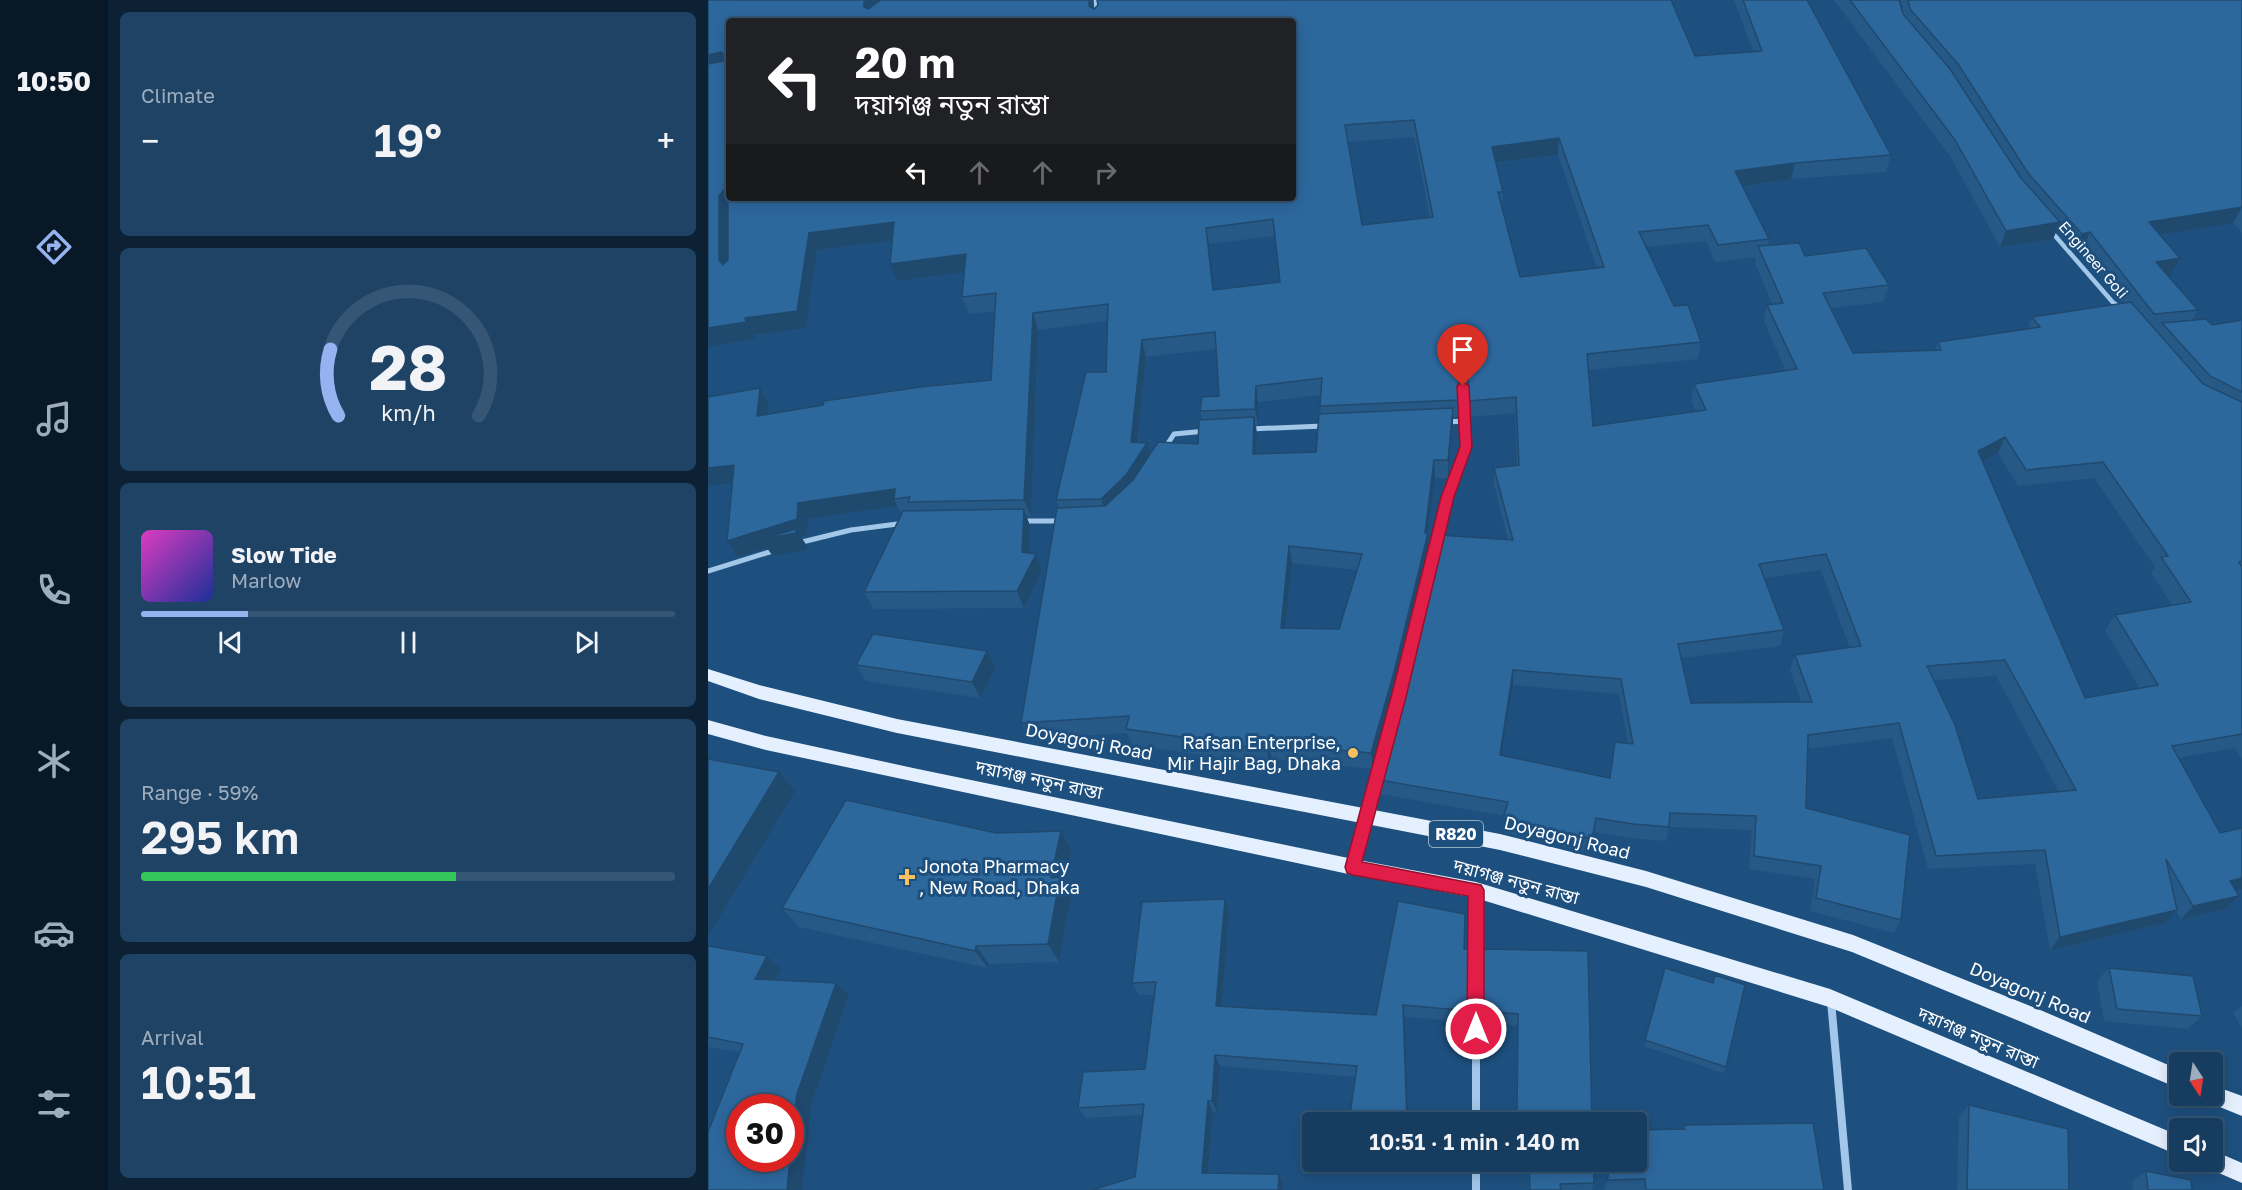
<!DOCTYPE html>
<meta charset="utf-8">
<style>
body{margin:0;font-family:"Golos Text","Noto Sans Bengali",sans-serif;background:#1f4365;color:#f1f3f6;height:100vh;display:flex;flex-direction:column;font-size:22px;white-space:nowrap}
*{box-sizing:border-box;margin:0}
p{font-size:20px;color:#9eadbd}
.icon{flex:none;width:33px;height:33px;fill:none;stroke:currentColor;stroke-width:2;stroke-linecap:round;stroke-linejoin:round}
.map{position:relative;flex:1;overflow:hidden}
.side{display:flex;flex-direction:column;gap:12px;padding:12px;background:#0c2134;width:600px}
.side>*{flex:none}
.banner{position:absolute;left:18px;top:18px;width:570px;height:183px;border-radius:6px;box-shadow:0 3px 15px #0003,0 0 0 2px #355674;background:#202124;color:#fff;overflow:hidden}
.needle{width:39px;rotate:168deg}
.buttons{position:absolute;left:1461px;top:1052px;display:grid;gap:12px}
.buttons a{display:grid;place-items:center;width:54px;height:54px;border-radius:6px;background:#163c5f;box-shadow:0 3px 15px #0003,0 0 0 2px #355674;font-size:30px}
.speed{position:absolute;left:18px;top:1094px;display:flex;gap:12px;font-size:30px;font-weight:700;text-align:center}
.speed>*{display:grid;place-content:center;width:78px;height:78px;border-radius:50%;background:#163c5f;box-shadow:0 3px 15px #0003,0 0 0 2px #355674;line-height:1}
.speed .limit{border:9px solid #d22;background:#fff;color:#111}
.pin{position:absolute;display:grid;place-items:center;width:51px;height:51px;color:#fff;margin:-62px -26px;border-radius:50% 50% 50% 0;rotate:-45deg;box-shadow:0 0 6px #0007}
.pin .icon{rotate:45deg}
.me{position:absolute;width:66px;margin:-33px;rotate:0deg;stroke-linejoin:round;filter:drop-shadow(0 0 4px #0008)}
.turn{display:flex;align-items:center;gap:21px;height:126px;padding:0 30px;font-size:27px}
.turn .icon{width:78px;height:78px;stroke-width:2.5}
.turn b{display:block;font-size:42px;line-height:51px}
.lanes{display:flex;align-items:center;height:57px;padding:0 30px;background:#0003;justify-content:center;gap:30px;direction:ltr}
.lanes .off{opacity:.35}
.big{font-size:45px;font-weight:600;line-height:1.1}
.side .tile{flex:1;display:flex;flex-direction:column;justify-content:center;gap:9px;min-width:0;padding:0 21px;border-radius:9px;background:#1f4365}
.side .dial{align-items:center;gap:0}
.dial svg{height:156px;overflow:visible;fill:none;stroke:#355674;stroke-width:7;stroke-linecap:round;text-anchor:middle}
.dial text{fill:#f1f3f6;stroke:none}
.song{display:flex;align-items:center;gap:18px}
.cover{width:72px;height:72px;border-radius:9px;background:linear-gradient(135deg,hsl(310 70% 55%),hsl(230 70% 35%))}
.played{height:6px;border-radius:3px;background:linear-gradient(90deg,#95b2f1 20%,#355674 20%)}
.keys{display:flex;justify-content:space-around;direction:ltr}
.heat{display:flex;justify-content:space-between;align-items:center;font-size:33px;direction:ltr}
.charge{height:9px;border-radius:4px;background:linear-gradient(90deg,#34c759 59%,#355674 0)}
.trip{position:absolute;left:594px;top:1112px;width:345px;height:60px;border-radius:6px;background:#163c5f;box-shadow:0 3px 15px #0003,0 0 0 2px #355674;font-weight:600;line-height:60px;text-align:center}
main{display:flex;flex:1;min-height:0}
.menu{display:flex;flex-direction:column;width:108px;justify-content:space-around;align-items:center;background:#091826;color:#9eadbd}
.menu .icon{width:42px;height:42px}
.menu .selected{color:#95b2f1}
.menu b{font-size:27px;color:#f1f3f6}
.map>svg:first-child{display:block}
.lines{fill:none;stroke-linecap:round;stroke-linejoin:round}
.minor-far2{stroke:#a2c7e8;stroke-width:4.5}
.minor-far1{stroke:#a2c7e8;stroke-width:5}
.minor{stroke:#a2c7e8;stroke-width:8}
.primary{fill:#e5f0fe;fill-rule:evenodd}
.wall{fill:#275987;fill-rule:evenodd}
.shaded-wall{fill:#20496e}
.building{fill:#2d689d;stroke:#20496e;stroke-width:1.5;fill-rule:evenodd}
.route{fill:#e11d48;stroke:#92132f;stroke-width:1.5}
.poi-dot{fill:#f7c061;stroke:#1e507f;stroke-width:2}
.labels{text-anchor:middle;stroke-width:6;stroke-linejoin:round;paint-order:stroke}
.far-street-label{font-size:15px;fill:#fff;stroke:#1e507f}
.shield{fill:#1e507f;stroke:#bccad9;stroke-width:1.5}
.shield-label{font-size:16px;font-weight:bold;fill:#fff}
.street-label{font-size:18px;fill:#fff;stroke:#1e507f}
.poi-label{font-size:18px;fill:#fff;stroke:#1e507f;text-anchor:end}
</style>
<main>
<nav class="menu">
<b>10:50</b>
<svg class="icon selected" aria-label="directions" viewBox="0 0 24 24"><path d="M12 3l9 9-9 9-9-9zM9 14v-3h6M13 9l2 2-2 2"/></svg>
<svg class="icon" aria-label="music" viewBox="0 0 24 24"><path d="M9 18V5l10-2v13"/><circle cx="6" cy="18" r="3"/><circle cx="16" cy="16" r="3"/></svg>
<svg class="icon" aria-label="phone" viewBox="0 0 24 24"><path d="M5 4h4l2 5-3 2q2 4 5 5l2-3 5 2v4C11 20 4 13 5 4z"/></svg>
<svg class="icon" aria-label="climate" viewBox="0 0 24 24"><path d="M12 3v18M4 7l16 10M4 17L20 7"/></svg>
<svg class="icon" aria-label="car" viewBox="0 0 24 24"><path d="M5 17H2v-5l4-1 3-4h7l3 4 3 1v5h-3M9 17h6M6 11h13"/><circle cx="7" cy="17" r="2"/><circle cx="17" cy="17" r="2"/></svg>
<svg class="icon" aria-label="filters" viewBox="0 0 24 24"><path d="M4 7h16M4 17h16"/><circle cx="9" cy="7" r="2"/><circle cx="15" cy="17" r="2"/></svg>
</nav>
<section class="side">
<div class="tile"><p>Climate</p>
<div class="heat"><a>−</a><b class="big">19°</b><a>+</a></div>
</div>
<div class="tile dial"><svg viewBox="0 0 100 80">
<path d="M14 69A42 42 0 1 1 86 69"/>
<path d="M14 69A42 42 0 0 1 10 35" stroke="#95b2f1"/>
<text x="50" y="56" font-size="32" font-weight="700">28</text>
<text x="50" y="72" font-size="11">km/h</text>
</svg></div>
<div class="tile">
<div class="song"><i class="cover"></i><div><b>Slow Tide</b><p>Marlow</p></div></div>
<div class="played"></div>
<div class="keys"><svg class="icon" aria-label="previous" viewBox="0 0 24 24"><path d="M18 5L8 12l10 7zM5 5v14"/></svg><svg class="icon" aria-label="pause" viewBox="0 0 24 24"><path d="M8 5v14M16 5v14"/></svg><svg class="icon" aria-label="next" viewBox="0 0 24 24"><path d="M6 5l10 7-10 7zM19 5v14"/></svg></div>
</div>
<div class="tile"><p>Range · 59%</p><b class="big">295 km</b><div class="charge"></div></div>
<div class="tile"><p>Arrival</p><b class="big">10:51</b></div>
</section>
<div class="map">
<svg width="1534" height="1190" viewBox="0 0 1534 1190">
<rect width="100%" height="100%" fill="#1e507f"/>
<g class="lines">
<path class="minor-far2" d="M388 0 389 21
M1342 230 1408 306"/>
<path class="minor-far1" d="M1407 304 1412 310
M739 422 757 421
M542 429 615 426
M457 448 466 434 498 431
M312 521H353
M90 543 143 530 197 523
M0 571 68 550
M691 695 739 497 758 447 755 386"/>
<path class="minor" d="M645 867 691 693
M768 892V1122
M1123 1001 1140 1190
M768 1161V1190"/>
<path class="primary" d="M0 669 51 685 189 719 792 834 938 871 1145 935 1330 1009 1472 1070V1089L1316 1023 1144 952 938 887 792 850 189 733 51 699 0 681Z
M0 720 58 736 205 768 645 859 768 882 1122 989 1472 1136V1156L1121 1007 768 898 645 875 58 750 0 734Z
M1504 1085 1534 1096V1116L1497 1101 1495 1095H1504Z
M1504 1150 1534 1163V1183L1497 1167 1494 1161H1504Z"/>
</g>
<path class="wall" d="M0 0 384 8 386 9 987 56 1045 51 1026 0H1099L1183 155 1178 172 1083 179 1034 187 1061 239 1060 245 1097 256 1181 285 1175 302 1123 308 1145 353 1227 351 1230 342 1320 329 1324 317 1416 303 1375 249 1367 250 1349 230 1345 239 1292 247 1242 156 1126 0H1191L1195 14 1194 10 1195 6 1192 0H1534V233L1525 223 1452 235 1463 275H1460L1490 310 1484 320 1504 325 1534 320V759L1527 748 1470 758 1527 890 1531 896 1517 909 1473 919 1468 911 1457 923 1342 950 1327 864 1220 869 1184 738 1099 749 1098 808 1193 920 1186 933 1102 911 1107 879 1041 869 1044 830 961 827 958 841 922 838 886 832 882 853 795 832 796 816 673 794 671 780 800 540 786 484V468L809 465 807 413 761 417 760 386 755 381 751 385 752 416 745 417V426L740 478H727L720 534 721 551 688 688 665 769 564 759 562 765 424 745 419 733 322 739 313 723 351 508 348 500 398 372 399 321 330 330 323 516H318L322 526 321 553 334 571 316 608 166 609 156 592 193 514 189 506 100 519 99 535 93 537 99 546 98 550 65 556 59 548 30 557 19 541 24 483 61 405 60 414 283 380 287 311 261 314 254 297 256 272 189 281 184 240 109 250 98 328 46 335 47 339 0 347ZM21 21 585 198H21ZM706 137 722 218 654 225 640 142ZM850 155 889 268 812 277 794 209 795 192 788 163ZM567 236 572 282 506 290 501 244ZM998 241 1007 262 1048 257 1047 263 1064 304 1059 305 1056 321 1078 371 986 384 983 401 988 412 885 426 880 370 990 359 993 342 966 306 938 247ZM508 349 511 396 492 411 494 419 490 444 442 454 439 443H430L438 357ZM613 395 612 406 613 414 608 452 549 454V435L548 425H550V402ZM1290 453 1310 486 1386 478 1447 567 1443 573 1464 605 1407 615 1397 630 1432 689 1377 698 1274 461ZM584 563 649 570 631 629H578ZM1113 570 1142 648 1087 655 1082 670 1093 702 983 703 973 658 1072 646 1076 630 1057 578ZM1288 676 1351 792 1270 799 1226 680ZM805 685 911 694 920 743 907 742 902 778 793 755Z
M279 651 288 667 272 698 158 681 148 665Z
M363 851 356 884 363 896 351 962 281 964 280 968 91 927 74 908Z
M517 899 521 912 514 1006 668 1015 757 927 756 949H762V1022L697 1017 700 1122H641L647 1077 512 1066 509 1112H505L500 1173 575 1183 427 1177 434 1115 378 1118 370 1108 437 1069 447 995H431L424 983Z
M0 946 59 956 73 969 67 980 141 995 103 1105 31 1052 0 1047Z
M774 949 884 1122H808L809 1026 774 1023Z
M957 968 1004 983 1007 975 1018 1067 1015 1073 936 1046Z
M1401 968 1494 1016 1479 1029 1396 1021 1389 981Z
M1534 1006V1028L1525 1013Z
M1261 1105 1361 1190H1249L1251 1116Z
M976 1125 1116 1190H896L904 1161 974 1129Z
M819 1161H885L886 1183 884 1190H821Z
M1438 1171 1484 1190H1425L1424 1181Z"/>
<path class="shaded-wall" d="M160 0H185L162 21 156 7V2Z
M381 0H384L385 21 381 6Z
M13 52 21 69 0 72V55Z
M851 138 850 155 784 163V147Z
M1087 163 1083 179 1024 188 1027 171Z
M21 183V198H31L20 213 21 277 11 260V196Z
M1534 207 1525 223 1433 238 1441 222Z
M186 222 193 239 109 250 98 328 46 335 47 339 0 347V328L37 318 101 233Z
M1352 222 1345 239 1292 247 1298 231Z
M498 228 501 244 508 307 505 290Z
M1382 232 1375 249 1367 250 1374 234Z
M258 254 264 271 189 281 182 264Z
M1472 258 1463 275 1439 278 1448 262Z
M325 313 330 330 323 516 316 500Z
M434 340 438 357 428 459 423 442Z
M755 365V381L750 386V369Z
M548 386 550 402V425L547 409Z
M52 388 61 405 59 433 49 416Z
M745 408V426L740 478V460Z
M546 417 549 435 548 472 545 454Z
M1297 437 1290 453 1263 467 1270 451Z
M439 443 444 460 398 515 393 499Z
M726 460 727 478 720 534 721 551 688 688 665 769 663 753 717 533Z
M26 465 36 481 0 486V468Z
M187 489 186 499 189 506 100 519 99 535 93 537 99 546 98 550 65 556 59 548 30 557 19 541 90 503Z
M316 509 322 526 321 568 328 554 334 571 316 608 309 591 314 552Z
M581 546 584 563 576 645 573 628Z
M279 651 288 667 272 698 264 682Z
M805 670V685L791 769 792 755Z
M560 743 564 759 562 765 558 749Z
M71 772 87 791 0 936V889Z
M888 818 886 832 882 853 884 839Z
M353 831 363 851 356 884 363 896 351 962 340 944 343 878Z
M1534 878V889L1508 895 1522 881Z
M1531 896 1517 909 1473 919 1485 906Z
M517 899 521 912 513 1017 508 1006Z
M1469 910 1457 923 1342 950 1352 937Z
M268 946 281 964 280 968 267 951Z
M59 956 73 969 61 992 47 979Z
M128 983 141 995 103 1105 94 1190H79L89 1094Z
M695 1005 697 1017 700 1122H699Z
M507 1055 512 1066 509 1112 504 1101Z
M500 1101 505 1112 499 1182 494 1173Z
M571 1174 575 1183V1190H570Z"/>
<path class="building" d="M0 0H160L156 2V7L160 9 173 0H381V6L386 9 390 5 389 0H963L987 56 1054 51 1035 0H1099L1183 155 1087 163 1027 171 1061 239 1010 245 1000 225 931 232 966 306 980 305 993 342 879 354 885 426 998 410 986 384 1089 369 1059 305 1075 303 1050 246 1091 243 1097 256 1158 248 1181 285 1115 293 1145 353 1233 350 1230 342 1332 327 1324 317 1423 302 1495 384 1534 402V561L1531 562 1534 567V734L1464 746 1512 833 1534 828V878L1522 881 1531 896 1485 906 1458 859 1469 910 1352 937 1337 850 1228 856 1191 723 1100 735 1098 808 1202 835 1193 920 1108 898 1113 866 1046 856 1048 816 962 813 961 827 925 824 888 818 884 839 795 818 800 802 671 780 730 535 805 540 786 468 811 465 808 397 761 401 760 369 755 365 750 369 751 400 612 406 614 378 548 386 547 409 492 411 494 397 511 396 507 332 434 340 423 442 439 443 418 475 393 499 348 500 378 372H398L400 304 325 313 316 500 200 502 202 497 186 499 187 489 90 503 89 519 19 541 26 465 0 468V397L52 388 49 416 115 405 116 401 212 387 283 380 288 293 254 297 258 254 182 264 186 222 101 233 89 311 37 318 38 322 0 328V64L15 61 18 56 13 52 0 55ZM21 21H585V198H21V196L20 198V260L15 265 11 260V196L21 183ZM706 120 725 217 654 225 637 125ZM851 138 896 267 812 277 790 192H795L784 147ZM565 219 572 282 505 290 498 228ZM1297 437 1318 470 1395 462 1460 556 1453 557 1483 602 1407 615 1450 685 1377 698 1270 451ZM1118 554 1153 646 1087 655 1104 702 983 703 970 644 1076 630 1051 564ZM1297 660 1368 790 1270 799 1247 725 1219 666ZM805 670 913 679 925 744 907 742 902 778 792 755Z
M1142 0H1191L1195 14 1242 69 1313 178 1352 222 1298 231 1247 140Z
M1200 0H1534V207L1441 222 1472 258 1448 262 1490 310 1446 314 1382 232 1374 234 1320 173 1250 64 1202 9Z
M1498 319 1504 325 1534 320V392L1502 376 1454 323Z
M745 408 740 460H726L717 533H720L686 672 663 753 560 743 558 749 418 729 421 716 313 723 349 508 397 506 425 480 450 442 490 444 491 420 546 417 545 454 608 452 611 414ZM581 546 654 554 631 629 573 628Z
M316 509 314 552 328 554 309 591 156 592 195 511Z
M88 529V533L54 539Z
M165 634 279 651 264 682 148 665Z
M0 759 71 772 0 889Z
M138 800 288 833 353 831 343 878 352 877 340 944 268 946 267 951 74 908Z
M517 899 508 1006 668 1015 690 901 757 914 756 949H762V1011L695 1005 699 1122H641L649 1066 507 1055 504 1101H500L494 1173 571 1174 570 1190H384L427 1177 436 1104 370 1108 375 1072 437 1069 448 982 424 983 434 902Z
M0 946 59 956 47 979 128 983 89 1094 82 1154V1107H32V1158H82L79 1190H0V1132L35 1044 0 1037Z
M774 949 880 951 884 1122H819L818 1113H809L810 1014 774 1011Z
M957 968 1005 983 1007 975 1037 985 1018 1067 937 1040Z
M1401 968 1485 976 1494 1016 1409 1009Z
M1261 1105 1360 1129 1361 1190H1259Z
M1105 1123 1116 1190H938L937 1179 899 1180 904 1161H928V1130L977 1129 976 1125Z
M821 1161H885L886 1183 852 1184 853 1190H822Z
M1438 1171 1483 1180 1484 1190H1440Z"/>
<path class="route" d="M755 382 761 386 764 447 746 497 698 697 654 862 773 885 776 890V1029L774 1035 768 1038 762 1035 759 1029 760 896 645 875 639 873 637 867 683 697 733 497 752 447 749 386Z"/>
<g class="poi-dot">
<circle cx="645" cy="753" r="6"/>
<path d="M196 868h6v6h6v6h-6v6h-6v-6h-6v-6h6z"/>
</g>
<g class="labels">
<g class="far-street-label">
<text transform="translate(1385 260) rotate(49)" y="5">Engineer Goli</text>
</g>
<rect class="shield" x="721" y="821" width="54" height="26" rx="4.5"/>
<g class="shield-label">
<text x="748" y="840">R820</text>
</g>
<g class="street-label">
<text transform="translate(381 742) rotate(11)" y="6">Doyagonj Road</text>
<text transform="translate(331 780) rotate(12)" y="6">দয়াগঞ্জ নতুন রাস্তা</text>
<text transform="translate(859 838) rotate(14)" y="6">Doyagonj Road</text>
<text transform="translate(808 882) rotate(15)" y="6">দয়াগঞ্জ নতুন রাস্তা</text>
<text transform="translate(1322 993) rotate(23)" y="6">Doyagonj Road</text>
<text transform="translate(1270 1038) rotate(23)" y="6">দয়াগঞ্জ নতুন রাস্তা</text>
</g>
<g class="poi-label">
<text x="633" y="749">Rafsan Enterprise,<tspan x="633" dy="21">Mir Hajir Bag, Dhaka</tspan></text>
<text x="211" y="873" text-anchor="start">Jonota Pharmacy<tspan x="211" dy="21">, New Road, Dhaka</tspan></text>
</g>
</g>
</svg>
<div class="buttons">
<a><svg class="needle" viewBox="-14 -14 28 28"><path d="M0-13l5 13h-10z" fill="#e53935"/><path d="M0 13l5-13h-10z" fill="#9eadbd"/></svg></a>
<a><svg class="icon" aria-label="sound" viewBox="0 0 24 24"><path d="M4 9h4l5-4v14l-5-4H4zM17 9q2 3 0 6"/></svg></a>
</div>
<div class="speed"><div class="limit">30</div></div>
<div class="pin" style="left:755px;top:386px;background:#d93025"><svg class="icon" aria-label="arrive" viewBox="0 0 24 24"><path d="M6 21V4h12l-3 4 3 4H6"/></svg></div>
<svg class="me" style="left:768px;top:1029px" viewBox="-20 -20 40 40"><circle r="17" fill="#e11d48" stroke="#fff" stroke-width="3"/><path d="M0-11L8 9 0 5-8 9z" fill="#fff"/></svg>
<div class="trip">10:51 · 1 min · 140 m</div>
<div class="banner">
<div class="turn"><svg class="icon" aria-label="left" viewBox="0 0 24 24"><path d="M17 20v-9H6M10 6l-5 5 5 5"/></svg><div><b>20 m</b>দয়াগঞ্জ নতুন রাস্তা</div></div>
<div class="lanes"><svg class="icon" aria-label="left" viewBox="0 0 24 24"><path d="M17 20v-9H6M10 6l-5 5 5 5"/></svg><svg class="icon off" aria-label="ahead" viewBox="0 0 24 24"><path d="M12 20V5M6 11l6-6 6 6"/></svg><svg class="icon off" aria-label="ahead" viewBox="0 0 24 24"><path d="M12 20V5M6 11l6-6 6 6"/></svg><svg class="icon off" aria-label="right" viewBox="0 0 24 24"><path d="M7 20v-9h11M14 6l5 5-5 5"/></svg></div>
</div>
</div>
</main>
